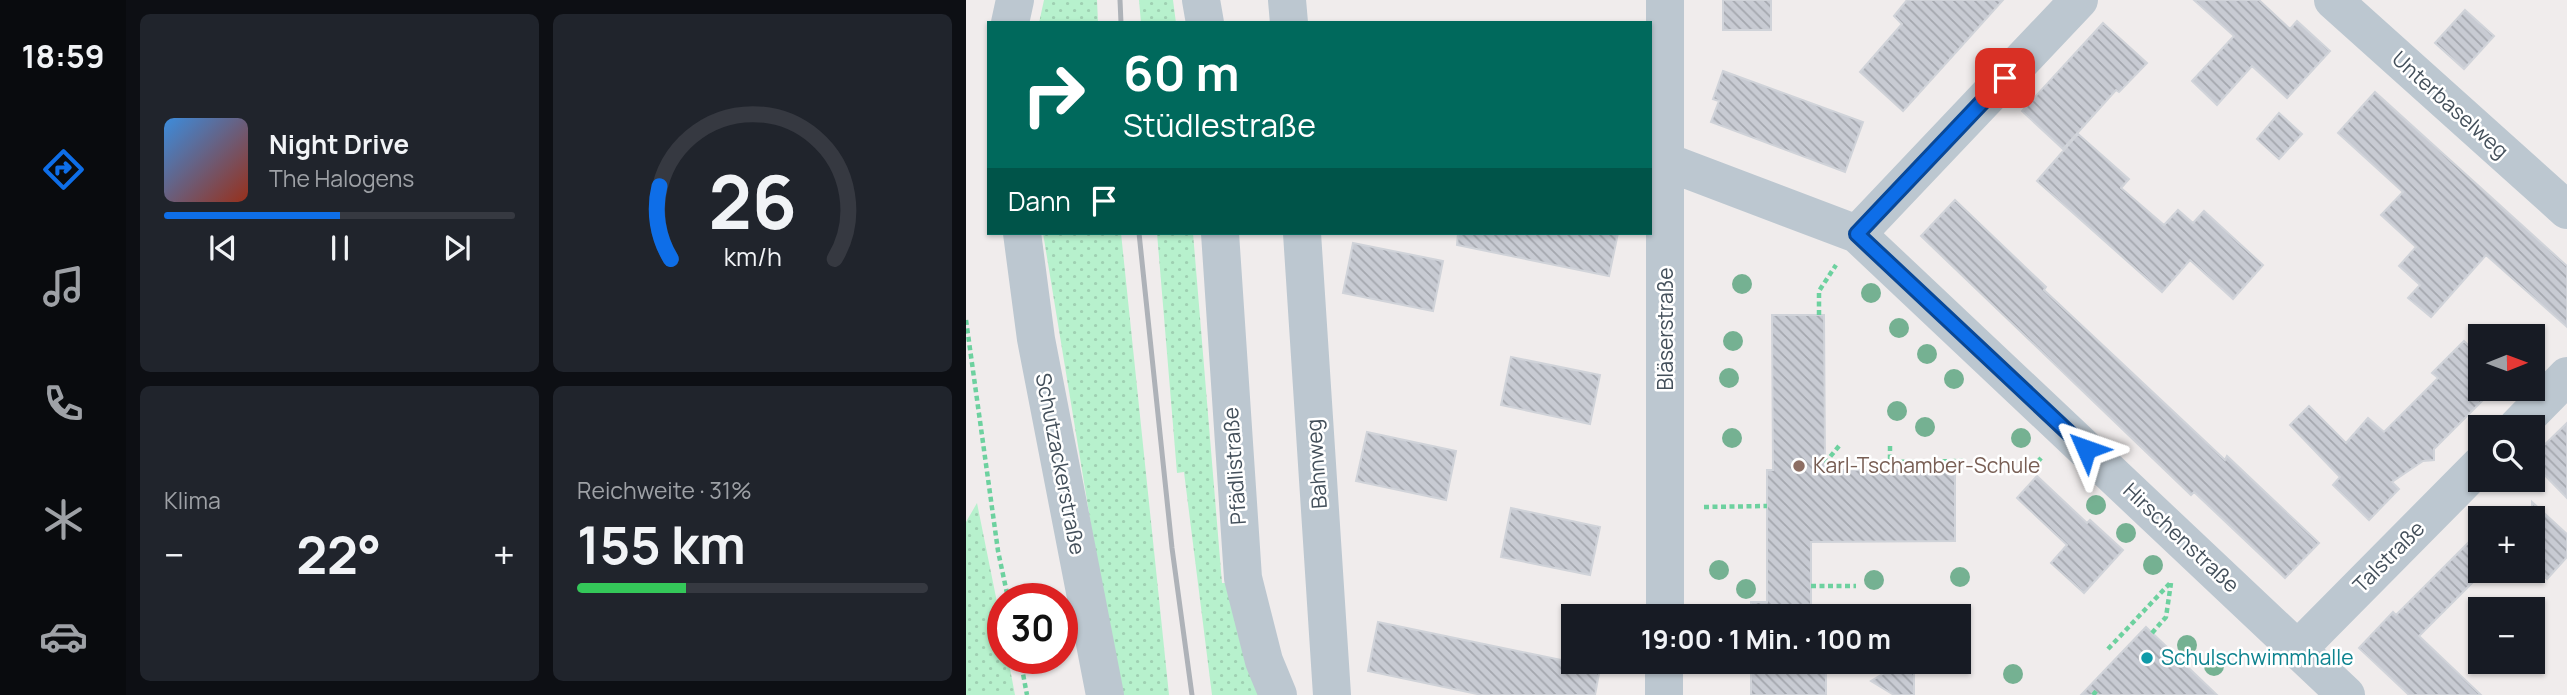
<!DOCTYPE html>
<html lang="de">
<meta charset="utf-8">
<style>
body{margin:0;font-family:Manrope,sans-serif;background:#20242c;color:#f1f3f6;height:100vh;display:flex;flex-direction:column;font-size:26px;white-space:nowrap}
*{box-sizing:border-box;margin:0}
p{font-size:23px;color:#9ea1a6}
.icon{flex:none;width:38px;height:38px;fill:none;stroke:currentColor;stroke-width:2;stroke-linecap:round;stroke-linejoin:round}
.map{position:relative;flex:1;overflow:hidden}
.panel{display:flex;flex-direction:column;gap:14px;padding:14px;background:#0d0f14;width:840px}
.panel>*{flex:none}
.top-card{position:absolute;left:21px;top:21px;width:665px;height:214px;border-radius:0px;box-shadow:0 2px 5px #0004;background:#00695c;color:#fff;overflow:hidden}
.needle{width:46px;rotate:89deg}
.fabs{position:absolute;left:1502px;top:324px;display:grid;gap:14px}
.fabs a{display:grid;place-items:center;width:77px;height:77px;border-radius:0px;background:#171b24;box-shadow:0 2px 5px #0004;font-size:35px}
.speed{position:absolute;left:21px;top:583px;display:flex;gap:14px;font-size:35px;font-weight:700;text-align:center}
.speed>*{display:grid;place-content:center;width:91px;height:91px;border-radius:50%;background:#171b24;box-shadow:0 2px 5px #0004;line-height:1}
.speed .limit{border:10px solid #d22;background:#fff;color:#111}
.pin{position:absolute;display:grid;place-items:center;width:60px;height:60px;color:#fff;margin:-30px;border-radius:14px;box-shadow:0 4px 10px #0006}
.me{position:absolute;width:77px;margin:-38px;rotate:313deg;stroke-linejoin:round;filter:drop-shadow(0 0 5px #0008)}
.turn{display:flex;align-items:center;gap:24px;height:147px;padding:0 21px;font-size:32px}
.turn .icon{width:91px;height:91px;stroke-width:2.5}
.turn b{display:block;font-size:49px;line-height:60px}
.then{display:flex;align-items:center;height:66px;padding:0 21px;background:#0003;gap:14px;font-size:26px}
.big{font-size:52px;font-weight:700;line-height:1.1}
.panel .tile{flex:1;display:flex;flex-direction:column;justify-content:center;gap:10px;min-width:0;padding:0 24px;border-radius:10px;background:#20242c}
.panel .dial{align-items:center;gap:0}
.dial svg{height:182px;overflow:visible;fill:none;stroke:#363941;stroke-width:7;stroke-linecap:round;text-anchor:middle}
.dial text{fill:#f1f3f6;stroke:none}
.song{display:flex;align-items:center;gap:21px}
.cover{width:84px;height:84px;border-radius:10px;background:linear-gradient(135deg,hsl(210 70% 55%),hsl(10 70% 35%))}
.played{height:7px;border-radius:4px;background:linear-gradient(90deg,#0e6ee8 50%,#363941 50%)}
.keys{display:flex;justify-content:space-around;direction:ltr}
.heat{display:flex;justify-content:space-between;align-items:center;font-size:38px;direction:ltr}
.charge{height:10px;border-radius:5px;background:linear-gradient(90deg,#34c759 31%,#363941 0)}
.panel .tiles{flex:1;display:grid;gap:14px;grid-template-columns:repeat(2,1fr)}
.trip{position:absolute;left:595px;top:604px;width:410px;height:70px;border-radius:0px;background:#171b24;box-shadow:0 2px 5px #0004;font-weight:700;line-height:70px;text-align:center}
main{display:flex;flex:1;min-height:0}
.menu{display:flex;flex-direction:column;width:126px;justify-content:space-around;align-items:center;background:#090b0e;color:#9ea1a6}
.menu .icon{width:49px;height:49px}
.menu .selected{color:#0e6ee8}
.menu b{font-size:32px;color:#f1f3f6}
.map>svg:first-child{display:block}
.grass{fill:url(#grass-dots)}
.building{fill:url(#building-back-hatch);stroke:#d0d3d9;stroke-width:2}
.lines{fill:none;stroke-linecap:round;stroke-linejoin:round}
.path{stroke:#6dd19f;stroke-width:4.5;stroke-dasharray:5 3.5;stroke-linecap:butt}
.minor{stroke:#bcc7d0;stroke-width:38}
.rail{stroke:#aeb2b8;stroke-width:5}
.tree{fill:#75b192}
.route-casing{stroke:#094897;stroke-width:18}
.route{stroke:#0e6ee8;stroke-width:12}
.education-dot{fill:#8d6e63;stroke:#fff;stroke-width:2.5}
.culture-dot{fill:#0f9aa8;stroke:#fff;stroke-width:2.5}
.labels{text-anchor:middle;stroke-width:5;stroke-linejoin:round;paint-order:stroke}
.street-label{font-size:21px;fill:#44505b;stroke:#fff}
.education-label{font-size:21px;fill:#785e54;stroke:#fff;text-anchor:start}
.culture-label{font-size:21px;fill:#0d838f;stroke:#fff;text-anchor:start}
</style>
<main>
<nav class="menu">
<b>18:59</b>
<svg class="icon selected" aria-label="directions" viewBox="0 0 24 24"><path d="M12 3l9 9-9 9-9-9zM9 14v-3h6M13 9l2 2-2 2"/></svg>
<svg class="icon" aria-label="music" viewBox="0 0 24 24"><path d="M9 18V5l10-2v13"/><circle cx="6" cy="18" r="3"/><circle cx="16" cy="16" r="3"/></svg>
<svg class="icon" aria-label="phone" viewBox="0 0 24 24"><path d="M5 4h4l2 5-3 2q2 4 5 5l2-3 5 2v4C11 20 4 13 5 4z"/></svg>
<svg class="icon" aria-label="climate" viewBox="0 0 24 24"><path d="M12 3v18M4 7l16 10M4 17L20 7"/></svg>
<svg class="icon" aria-label="car" viewBox="0 0 24 24"><path d="M5 17H2v-5l4-1 3-4h7l3 4 3 1v5h-3M9 17h6M6 11h13"/><circle cx="7" cy="17" r="2"/><circle cx="17" cy="17" r="2"/></svg>
</nav>
<section class="panel">
<div class="tiles">
<div class="tile">
<div class="song"><i class="cover"></i><div><b>Night Drive</b><p>The Halogens</p></div></div>
<div class="played"></div>
<div class="keys"><svg class="icon" aria-label="previous" viewBox="0 0 24 24"><path d="M18 5L8 12l10 7zM5 5v14"/></svg><svg class="icon" aria-label="pause" viewBox="0 0 24 24"><path d="M8 5v14M16 5v14"/></svg><svg class="icon" aria-label="next" viewBox="0 0 24 24"><path d="M6 5l10 7-10 7zM19 5v14"/></svg></div>
</div>
<div class="tile dial"><svg viewBox="0 0 100 80">
<path d="M14 69A42 42 0 1 1 86 69"/>
<path d="M14 69A42 42 0 0 1 9 37" stroke="#0e6ee8"/>
<text x="50" y="56" font-size="32" font-weight="700">26</text>
<text x="50" y="72" font-size="11">km/h</text>
</svg></div>
<div class="tile"><p>Klima</p>
<div class="heat"><a>−</a><b class="big">22°</b><a>+</a></div>
</div>
<div class="tile"><p>Reichweite · 31%</p><b class="big">155 km</b><div class="charge"></div></div>
</div>
</section>
<div class="map">
<svg width="1601" height="695" viewBox="0 0 1601 695">
<defs>
<pattern id="grass-dots" width="8" height="8" patternUnits="userSpaceOnUse" patternTransform="scale(1.75)"><rect width="8" height="8" fill="#b7f1cd"/><path d="M2 2h.1M6 6h.1" fill="none" stroke="#9fd0b2" stroke-width="1.8" stroke-linecap="round"/></pattern>
<pattern id="building-back-hatch" width="6" height="6" patternUnits="userSpaceOnUse" patternTransform="scale(1.75)"><rect width="6" height="6" fill="#c8cbd3"/><path d="M-1 5l2 2M0 0l6 6M5-1l2 2" fill="none" stroke="#a4a7ae"/></pattern>
</defs>
<rect width="100%" height="100%" fill="#f0ecec"/>
<path class="grass" d="M78 0H131L132 23H73Z
M173 0H207L210 23H175Z
M77 233H155L203 695H153Z
M191 233H227L256 583H267L298 695H246L218 472 211 473Z
M11 503 37 632V658H42L49 695H0V522Z"/>
<path class="building" d="M757 0H805V30H757Z
M941 0H1037L937 111 894 72 936 24 928 16Z
M1228 0H1293L1324 29 1331 21 1364 51 1321 98 1286 66 1251 105 1226 81 1268 36Z
M1499 10 1528 36 1498 69 1469 43Z
M1137 23 1181 63 1153 92 1150 90 1097 149 1056 111Z
M757 71 897 122 879 172 745 122 753 101 747 99Z
M1409 92 1601 266V327L1520 255 1465 317 1442 298 1454 285 1433 266 1450 247 1415 215 1437 192 1372 133Z
M1313 113 1336 134 1313 159 1291 139Z
M1112 134 1163 179 1155 188 1198 225 1212 210 1227 223 1238 211 1297 265 1267 299 1224 260 1196 292 1071 181Z
M989 200 1080 287 1078 290 1259 460 1261 456 1353 543 1319 578 1228 492 1225 495 955 236Z
M492 233H652L643 276 491 245Z
M387 243 477 261 467 311 377 293Z
M806 315H858L859 470H989V541L845 542V616H785V602H801V470H807Z
M1498 341 1514 357V388H1529L1468 449V460L1457 461 1426 482 1433 489 1403 520 1367 485 1374 477 1324 425 1343 406 1380 443 1402 418 1418 432 1472 378 1466 373Z
M545 357 634 375 624 424 535 405Z
M1601 423V498L1566 462V457Z
M401 432 490 451 480 500 390 481Z
M1071 476 1121 523 1124 520 1157 550 1118 593 1085 563 1101 545 1051 498Z
M1566 502 1601 534V557L1581 579 1566 565Z
M545 508 634 527 624 575 535 557Z
M1514 531V575L1453 636 1515 695H1443L1393 648 1427 612 1430 615Z
M412 622 634 668 629 695H516L402 671Z
M1180 627 1251 695H1115Z
M785 662H860V695H785Z
M937 662H948V695H928L905 681Z"/>
<g class="lines">
<path class="path" d="M853 315V291L870 265
M0 320 32 551 42 598
M924 446V462L997 461
M859 463 873 446
M1066 468 1076 457
M738 507 801 506
M845 586H890
M1186 633 1200 617 1205 583
M1142 649 1206 581
M54 658 61 695
M1127 695 1132 689"/>
<path class="minor" d="M235 0 239 23
M321 0 323 23
M699 0V616
M1367 0 1601 210
M44 23 49 0
M701 162 891 234 1380 695
M56 233 70 339 139 695
M254 233 277 578 298 661 312 695
M336 233 366 695
M891 234 1113 0
M1551 427 1601 376
M1332 649 1514 465
M698 695V662"/>
<path class="rail" d="M154 0 155 23
M173 233 206 548 226 695"/>
</g>
<g class="tree">
<circle cx="776" cy="284" r="10"/>
<circle cx="905" cy="293" r="10"/>
<circle cx="933" cy="328" r="10"/>
<circle cx="767" cy="341" r="10"/>
<circle cx="961" cy="354" r="10"/>
<circle cx="763" cy="378" r="10"/>
<circle cx="988" cy="379" r="10"/>
<circle cx="931" cy="411" r="10"/>
<circle cx="959" cy="427" r="10"/>
<circle cx="766" cy="438" r="10"/>
<circle cx="1055" cy="438" r="10"/>
<circle cx="1130" cy="505" r="10"/>
<circle cx="1160" cy="533" r="10"/>
<circle cx="1187" cy="565" r="10"/>
<circle cx="753" cy="570" r="10"/>
<circle cx="994" cy="577" r="10"/>
<circle cx="908" cy="580" r="10"/>
<circle cx="780" cy="589" r="10"/>
<circle cx="1221" cy="645" r="10"/>
<circle cx="1248" cy="666" r="10"/>
<circle cx="1047" cy="674" r="10"/>
</g>
<g class="lines">
<g class="route-casing">
<path id="route" d="M1039 78 891 234 1120 449"/>
</g>
<use href="#route" class="route"/>
</g>
<circle class="education-dot" cx="833" cy="466" r="7"/>
<circle class="culture-dot" cx="1181" cy="658" r="7"/>
<g class="labels">
<g class="street-label">
<text transform="translate(1484 105) rotate(42)" y="7">Unterbaselweg</text>
<text transform="translate(700 329) rotate(-90)" y="7">Bläserstraße</text>
<text transform="translate(94 464) rotate(79)" y="7">Schutzackerstraße</text>
<text transform="translate(351 464) rotate(-94)" y="7">Bahnweg</text>
<text transform="translate(269 466) rotate(-94)" y="7">Pfädlistraße</text>
<text transform="translate(1215 538) rotate(43)" y="7">Hirschenstraße</text>
<text transform="translate(1423 557) rotate(-45)" y="7">Talstraße</text>
</g>
<g class="education-label">
<text x="847" y="473">Karl-Tschamber-Schule</text>
</g>
<g class="culture-label">
<text x="1195" y="665">Schulschwimmhalle</text>
</g>
</g>
</svg>
<div class="fabs">
<a><svg class="needle" viewBox="-14 -14 28 28"><path d="M0-13l5 13h-10z" fill="#e53935"/><path d="M0 13l5-13h-10z" fill="#9ea1a6"/></svg></a>
<a><svg class="icon" aria-label="search" viewBox="0 0 24 24"><circle cx="10" cy="10" r="6"/><path d="M15 15l6 6"/></svg></a>
<a>+</a>
<a>−</a>
</div>
<div class="speed"><div class="limit">30</div></div>
<div class="pin" style="left:1039px;top:78px;background:#d93025"><svg class="icon" aria-label="arrive" viewBox="0 0 24 24"><path d="M6 21V4h12l-3 4 3 4H6"/></svg></div>
<svg class="me" style="left:1120px;top:449px" viewBox="-20 -20 40 40"><path d="M0-17L14 15 0 8-14 15z" fill="#0e6ee8" stroke="#fff" stroke-width="4"/></svg>
<div class="trip">19:00 · 1 Min. · 100 m</div>
<div class="top-card">
<div class="turn"><svg class="icon" aria-label="right" viewBox="0 0 24 24"><path d="M7 20v-9h11M14 6l5 5-5 5"/></svg><div><b>60 m</b>Stüdlestraße</div></div>
<div class="then">Dann<svg class="icon" aria-label="arrive" viewBox="0 0 24 24"><path d="M6 21V4h12l-3 4 3 4H6"/></svg></div>
</div>
</div>
</main>
